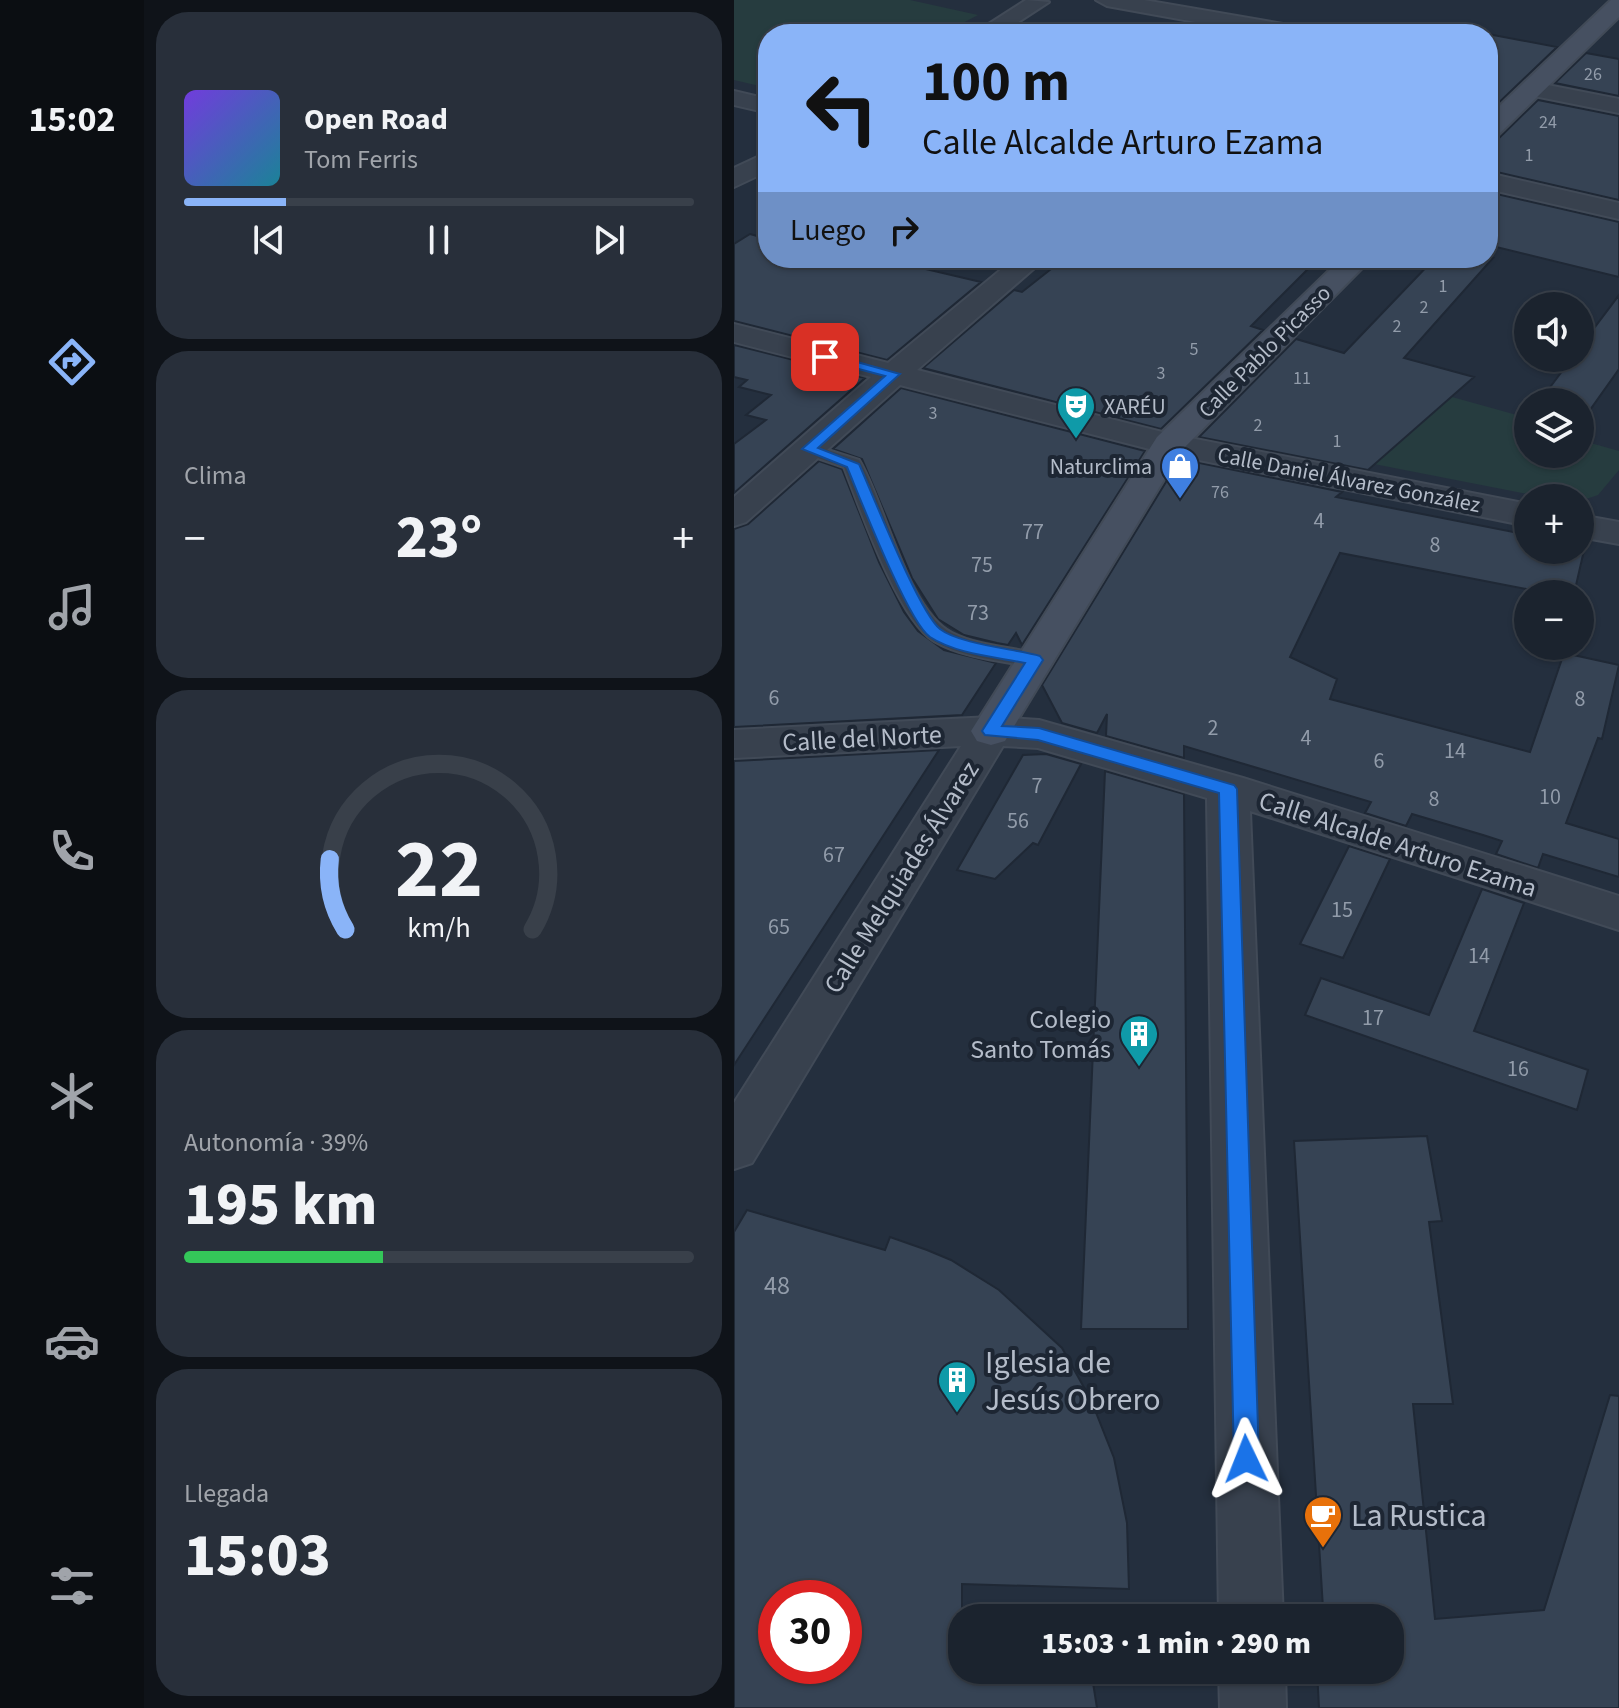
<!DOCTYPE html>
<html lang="es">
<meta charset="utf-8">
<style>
body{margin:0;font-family:"Source Sans 3",sans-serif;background:#282f3a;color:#f1f3f6;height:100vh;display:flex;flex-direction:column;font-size:30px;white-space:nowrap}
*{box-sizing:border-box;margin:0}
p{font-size:26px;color:#a0a4aa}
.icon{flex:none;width:44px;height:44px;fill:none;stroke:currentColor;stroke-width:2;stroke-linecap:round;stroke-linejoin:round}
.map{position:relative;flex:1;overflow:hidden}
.details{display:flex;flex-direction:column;gap:12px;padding:12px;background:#0f1319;width:590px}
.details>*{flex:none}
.hud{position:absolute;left:24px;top:24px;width:740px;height:244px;border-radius:32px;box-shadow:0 2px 6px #0004,0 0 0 2px #39404a;background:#8ab4f8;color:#111;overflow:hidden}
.tools{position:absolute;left:780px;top:292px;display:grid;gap:16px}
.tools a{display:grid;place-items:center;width:80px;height:80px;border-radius:50%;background:#1b232e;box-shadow:0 2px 6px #0004,0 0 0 2px #39404a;font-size:40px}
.speed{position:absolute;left:24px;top:1580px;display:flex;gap:16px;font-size:40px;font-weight:700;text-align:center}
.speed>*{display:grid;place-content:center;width:104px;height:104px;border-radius:50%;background:#1b232e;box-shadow:0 2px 6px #0004,0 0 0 2px #39404a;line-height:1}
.speed .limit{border:12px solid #d22;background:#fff;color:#111}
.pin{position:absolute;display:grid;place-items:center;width:68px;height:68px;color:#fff;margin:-34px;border-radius:16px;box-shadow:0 4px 12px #0006}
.me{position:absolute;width:88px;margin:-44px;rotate:358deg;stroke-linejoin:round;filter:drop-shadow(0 0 6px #0008)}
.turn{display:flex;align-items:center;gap:28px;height:168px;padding:0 32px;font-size:36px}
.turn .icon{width:104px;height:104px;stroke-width:2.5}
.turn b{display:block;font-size:56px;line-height:68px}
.then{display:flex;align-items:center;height:76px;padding:0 32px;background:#0003;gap:16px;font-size:30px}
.big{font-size:60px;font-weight:800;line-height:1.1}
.details .widget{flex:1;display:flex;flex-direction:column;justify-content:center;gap:12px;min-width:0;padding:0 28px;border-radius:32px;background:#282f3a}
.details .dial{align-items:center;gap:0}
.dial svg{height:208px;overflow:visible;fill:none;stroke:#39404a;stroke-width:7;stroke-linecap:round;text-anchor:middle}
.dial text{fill:#f1f3f6;stroke:none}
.song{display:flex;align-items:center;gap:24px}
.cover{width:96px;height:96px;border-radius:12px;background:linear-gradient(135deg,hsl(260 70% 55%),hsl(190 70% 35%))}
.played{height:8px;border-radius:4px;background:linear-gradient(90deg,#8ab4f8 20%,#39404a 20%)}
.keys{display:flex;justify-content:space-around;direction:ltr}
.heat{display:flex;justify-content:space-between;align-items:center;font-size:44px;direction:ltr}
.charge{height:12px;border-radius:6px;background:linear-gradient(90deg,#34c759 39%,#39404a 0)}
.trip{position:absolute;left:214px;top:1604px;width:456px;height:80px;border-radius:32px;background:#1b232e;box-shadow:0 2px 6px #0004,0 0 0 2px #39404a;font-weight:800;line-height:80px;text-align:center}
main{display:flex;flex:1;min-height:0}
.tab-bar{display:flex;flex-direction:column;width:144px;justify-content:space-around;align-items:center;background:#0b0e12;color:#a0a4aa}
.tab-bar .icon{width:56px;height:56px}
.tab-bar .active{color:#8ab4f8}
.tab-bar b{font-size:36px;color:#f1f3f6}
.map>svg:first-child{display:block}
.green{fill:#263c3f}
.building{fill:#364354;stroke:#1f2835;stroke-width:2;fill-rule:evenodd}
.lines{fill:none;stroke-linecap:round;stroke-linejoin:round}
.lane-casing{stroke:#414a57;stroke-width:4}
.street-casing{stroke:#414a57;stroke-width:4}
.secondary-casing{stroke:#414a57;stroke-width:4}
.lane{fill:#38414e;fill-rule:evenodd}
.street{fill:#38414e;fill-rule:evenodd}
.secondary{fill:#465061;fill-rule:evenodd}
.route{fill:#1a73e8;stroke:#114b97;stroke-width:2}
.labels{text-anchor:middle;stroke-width:8;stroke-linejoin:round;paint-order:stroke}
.far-number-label{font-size:18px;fill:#929caa}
.far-street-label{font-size:22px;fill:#b4bcc9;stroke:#1d2633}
.far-poi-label{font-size:22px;fill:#b4bcc9;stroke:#1d2633;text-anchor:start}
.number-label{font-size:22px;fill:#929caa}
.street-label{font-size:26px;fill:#b4bcc9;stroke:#1d2633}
.poi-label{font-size:26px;fill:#b4bcc9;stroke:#1d2633;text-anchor:end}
.near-number-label{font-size:26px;fill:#929caa}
.near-poi-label{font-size:32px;fill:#b4bcc9;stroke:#1d2633;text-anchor:start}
</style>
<main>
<nav class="tab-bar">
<b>15:02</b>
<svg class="icon active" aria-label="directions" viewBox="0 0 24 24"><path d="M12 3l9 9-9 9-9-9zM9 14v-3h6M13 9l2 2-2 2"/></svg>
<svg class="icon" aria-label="music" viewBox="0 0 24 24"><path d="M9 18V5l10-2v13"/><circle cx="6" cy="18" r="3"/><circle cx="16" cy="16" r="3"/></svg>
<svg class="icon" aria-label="phone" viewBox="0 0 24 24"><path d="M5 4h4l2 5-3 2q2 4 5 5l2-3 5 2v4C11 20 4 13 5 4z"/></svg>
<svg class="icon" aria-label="climate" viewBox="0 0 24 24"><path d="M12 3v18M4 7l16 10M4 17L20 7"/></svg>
<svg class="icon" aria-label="car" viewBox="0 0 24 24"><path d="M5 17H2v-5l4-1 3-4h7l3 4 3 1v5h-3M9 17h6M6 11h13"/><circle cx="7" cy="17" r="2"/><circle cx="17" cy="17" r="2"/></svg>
<svg class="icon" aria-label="filters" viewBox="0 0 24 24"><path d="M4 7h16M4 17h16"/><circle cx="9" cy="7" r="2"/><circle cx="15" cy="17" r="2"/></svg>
</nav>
<section class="details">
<div class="widget">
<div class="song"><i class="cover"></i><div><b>Open Road</b><p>Tom Ferris</p></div></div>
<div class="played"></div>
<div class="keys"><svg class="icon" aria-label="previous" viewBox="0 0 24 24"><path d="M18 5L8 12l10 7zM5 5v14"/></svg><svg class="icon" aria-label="pause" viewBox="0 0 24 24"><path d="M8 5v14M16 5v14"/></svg><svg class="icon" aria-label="next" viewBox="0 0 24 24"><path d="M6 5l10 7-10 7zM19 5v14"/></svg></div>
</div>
<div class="widget"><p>Clima</p>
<div class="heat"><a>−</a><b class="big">23°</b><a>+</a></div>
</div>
<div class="widget dial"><svg viewBox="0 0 100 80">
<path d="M14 69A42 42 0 1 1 86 69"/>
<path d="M14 69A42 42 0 0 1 8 42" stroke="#8ab4f8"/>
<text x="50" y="56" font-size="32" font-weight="700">22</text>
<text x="50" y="72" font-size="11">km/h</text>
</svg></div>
<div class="widget"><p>Autonomía · 39%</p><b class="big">195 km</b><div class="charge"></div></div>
<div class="widget"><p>Llegada</p><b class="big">15:03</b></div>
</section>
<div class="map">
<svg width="885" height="1708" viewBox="0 0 885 1708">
<rect width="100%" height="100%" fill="#242f3e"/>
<path class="green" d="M0 0H176L244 15 208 34H34V88L0 80Z
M606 366 794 418 788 424 794 426V454H846V440L885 451V470L864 495 846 501V498H814L640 464Z"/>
<path class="building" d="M754 34 823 47 754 113Z
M852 53 885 59V96L821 83Z
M804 100 885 116V200L754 170V141L765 138Z
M754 192 885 222V277L754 245Z
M16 234 34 239V258H145L247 282 153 360 0 321V244Z
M331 258H585L517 326 529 330 427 429 189 368 280 290 288 292Z
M701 258H759L670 358 740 377 634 470 465 437 562 339 610 353Z
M885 295V369L846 424V402H805L838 358H846V347Z
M0 345 131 378 0 493V444L32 420 12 415 37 395 5 387 13 380 0 377Z
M167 388 411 451 288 645 282 633 274 645 263 643 230 635 204 619 178 578 128 459 99 449Z
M446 459 608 492 602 497 794 535V550H846V545L851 546 840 594H818L606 553 556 657 603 679 596 699 796 752 830 653 885 665 868 739 864 738 832 823 885 839V877L809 854 804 868 762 854 768 841 749 835 678 814 672 826 631 813 637 802 450 746V758L372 736 373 714 363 733 328 723 308 685Z
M85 461 108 469 145 562 170 612 184 631 210 650 262 663 228 715 0 727V529L14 524Z
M205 750 47 993 0 1065V761Z
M312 754 347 764 304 845 299 843 261 879 223 870 289 755Z
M371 771 450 794 454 1329H347Z
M615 846 656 859 609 958 566 944Z
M748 889 790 903 740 1031 854 1070 843 1110 571 1015 587 978 695 1015Z
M693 1136 708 1221 695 1222 719 1404H679L701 1619 810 1610 876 1395 885 1396V1708H585L583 1670H656V1618H580L579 1608H589L560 1141Z
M13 1210 151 1250 156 1237 193 1250 217 1260 265 1290 328 1348 357 1400 380 1458 393 1523 395 1589 228 1584V1670H357L363 1708H0V1232ZM42 1598H110V1666H42Z"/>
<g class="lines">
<g class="lane-casing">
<path id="lane" d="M75 444 125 460C151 502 173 611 218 633 246 647 279 647 308 655L312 660 308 665 301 667C269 661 229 658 200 641 164 619 126 508 110 467L69 453 66 449Z"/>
</g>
<g class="street-casing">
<path id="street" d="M292 0 315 2 266 34H239Z
M362 0H410L555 25 566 32 528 34 373 6Z
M798 82 885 99V113L790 94 786 89 790 84Z
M0 91 34 99V113L0 105Z
M34 152V171L0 187V168Z
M754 173 885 203V219L754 189Z
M281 258H312L183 370 436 434 794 504V526L435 454 166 385 12 522 0 526V497L137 377 0 342V324L154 363Z
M846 515 885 522V544L846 537Z
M257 717 305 720 319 724 509 778 885 896V930L516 811 549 1618H485L473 798 304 748 269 746 18 1163 0 1169V1103L227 746 0 758V730Z
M485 1670H551L552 1708H486Z"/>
</g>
<g class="secondary-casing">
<path id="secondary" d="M877 0H885V17L763 136 754 138V117Z
M608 258H638L448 450 271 741 257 745 243 741 237 731 423 437Z"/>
</g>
<use href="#lane" class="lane"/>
<use href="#street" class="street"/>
<use href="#secondary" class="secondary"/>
</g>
<path class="route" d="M91 353 166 374 84 448 125 464C139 495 185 612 206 629 225 644 281 649 306 656L309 660 268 726 305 728 500 785 503 789 525 1459 521 1467 512 1471 503 1467 500 1459 485 793 304 740 251 735 248 731 291 663C262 657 222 654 196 637 174 622 126 498 113 467L68 449 151 376 87 359 85 357Z"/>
<defs>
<g id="theatre-pin" transform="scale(2)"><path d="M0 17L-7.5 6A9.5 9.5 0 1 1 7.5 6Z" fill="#0f9aa8" stroke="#1d2633"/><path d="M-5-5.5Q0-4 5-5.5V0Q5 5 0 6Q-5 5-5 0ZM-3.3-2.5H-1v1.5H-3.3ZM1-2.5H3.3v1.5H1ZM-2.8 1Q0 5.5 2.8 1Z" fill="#fff"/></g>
<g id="shop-pin" transform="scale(2)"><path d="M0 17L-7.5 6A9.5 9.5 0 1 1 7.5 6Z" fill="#3f7fe0" stroke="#1d2633"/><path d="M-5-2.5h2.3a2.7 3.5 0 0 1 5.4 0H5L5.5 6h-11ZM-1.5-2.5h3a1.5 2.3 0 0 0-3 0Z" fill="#fff"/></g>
<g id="building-pin" transform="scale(2)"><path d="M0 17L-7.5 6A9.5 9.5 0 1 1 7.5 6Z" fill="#0f9aa8" stroke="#1d2633"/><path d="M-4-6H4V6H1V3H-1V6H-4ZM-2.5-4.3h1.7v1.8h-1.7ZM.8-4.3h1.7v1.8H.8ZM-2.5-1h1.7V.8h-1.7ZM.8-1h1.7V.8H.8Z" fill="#fff"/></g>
<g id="cafe-pin" transform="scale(2)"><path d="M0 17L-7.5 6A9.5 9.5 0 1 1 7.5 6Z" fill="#e8710a" stroke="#1d2633"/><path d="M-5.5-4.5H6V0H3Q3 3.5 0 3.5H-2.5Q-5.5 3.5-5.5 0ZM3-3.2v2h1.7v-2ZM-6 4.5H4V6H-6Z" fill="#fff"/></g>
</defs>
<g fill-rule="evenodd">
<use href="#theatre-pin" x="342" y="406"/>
<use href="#shop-pin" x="446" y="466"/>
<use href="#building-pin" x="405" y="1034"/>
<use href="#building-pin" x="223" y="1380"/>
<use href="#cafe-pin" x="589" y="1515"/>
</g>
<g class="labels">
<g class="far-number-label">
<text x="859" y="80">26</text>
<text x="814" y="128">24</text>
<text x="795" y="161">1</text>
<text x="709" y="292">1</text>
<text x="690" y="313">2</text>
<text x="663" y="332">2</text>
<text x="460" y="355">5</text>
<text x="427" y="379">3</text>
<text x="568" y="384">11</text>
<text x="199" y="419">3</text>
<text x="524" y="431">2</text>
<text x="603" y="447">1</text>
<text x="486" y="498">76</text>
</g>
<g class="far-street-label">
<text transform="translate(530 351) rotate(-45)" y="8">Calle Pablo Picasso</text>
<text transform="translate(615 479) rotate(11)" y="8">Calle Daniel Álvarez González</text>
</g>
<g class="far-poi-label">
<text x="370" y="414">XARÉU</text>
<text x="418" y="474" text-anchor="end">Naturclima</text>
</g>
<g class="number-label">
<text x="585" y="528">4</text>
<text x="299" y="539">77</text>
<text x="701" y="552">8</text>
<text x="248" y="572">75</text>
<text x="244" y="620">73</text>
<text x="40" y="705">6</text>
<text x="846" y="706">8</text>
<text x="479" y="735">2</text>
<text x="572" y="745">4</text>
<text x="721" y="758">14</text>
<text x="645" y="768">6</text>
<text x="303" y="793">7</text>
<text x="816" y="804">10</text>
<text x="700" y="806">8</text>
<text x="284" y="828">56</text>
<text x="100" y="862">67</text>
<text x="608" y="917">15</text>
<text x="45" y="934">65</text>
<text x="745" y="963">14</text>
<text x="639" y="1025">17</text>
<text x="784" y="1076">16</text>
</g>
<g class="street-label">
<text transform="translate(128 738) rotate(-3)" y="9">Calle del Norte</text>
<text transform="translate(664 844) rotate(18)" y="9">Calle Alcalde Arturo Ezama</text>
<text transform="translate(167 877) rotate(-58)" y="9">Calle Melquiades Álvarez</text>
</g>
<g class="poi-label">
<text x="377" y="1028">Colegio<tspan x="377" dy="30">Santo Tomás</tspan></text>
</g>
<g class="near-number-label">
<text x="43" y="1294">48</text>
</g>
<g class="near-poi-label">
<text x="251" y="1373">Iglesia de<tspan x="251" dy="37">Jesús Obrero</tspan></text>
<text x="617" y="1526">La Rustica</text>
</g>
</g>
</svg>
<div class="tools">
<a><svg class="icon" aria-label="sound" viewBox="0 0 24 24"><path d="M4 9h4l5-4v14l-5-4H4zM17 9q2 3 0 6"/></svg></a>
<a><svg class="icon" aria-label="layers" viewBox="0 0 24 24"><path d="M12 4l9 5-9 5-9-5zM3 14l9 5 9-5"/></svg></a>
<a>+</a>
<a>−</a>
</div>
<div class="speed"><div class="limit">30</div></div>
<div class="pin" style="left:91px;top:357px;background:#d93025"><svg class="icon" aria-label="arrive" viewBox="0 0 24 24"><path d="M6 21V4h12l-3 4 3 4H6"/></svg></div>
<svg class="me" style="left:512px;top:1459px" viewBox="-20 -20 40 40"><path d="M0-17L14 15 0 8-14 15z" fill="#1a73e8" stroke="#fff" stroke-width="4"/></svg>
<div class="trip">15:03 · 1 min · 290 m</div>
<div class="hud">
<div class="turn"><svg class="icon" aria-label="left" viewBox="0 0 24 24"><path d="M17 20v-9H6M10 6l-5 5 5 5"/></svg><div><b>100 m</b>Calle Alcalde Arturo Ezama</div></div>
<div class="then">Luego<svg class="icon" aria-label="right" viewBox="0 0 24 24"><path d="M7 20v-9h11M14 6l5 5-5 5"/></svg></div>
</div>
</div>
</main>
